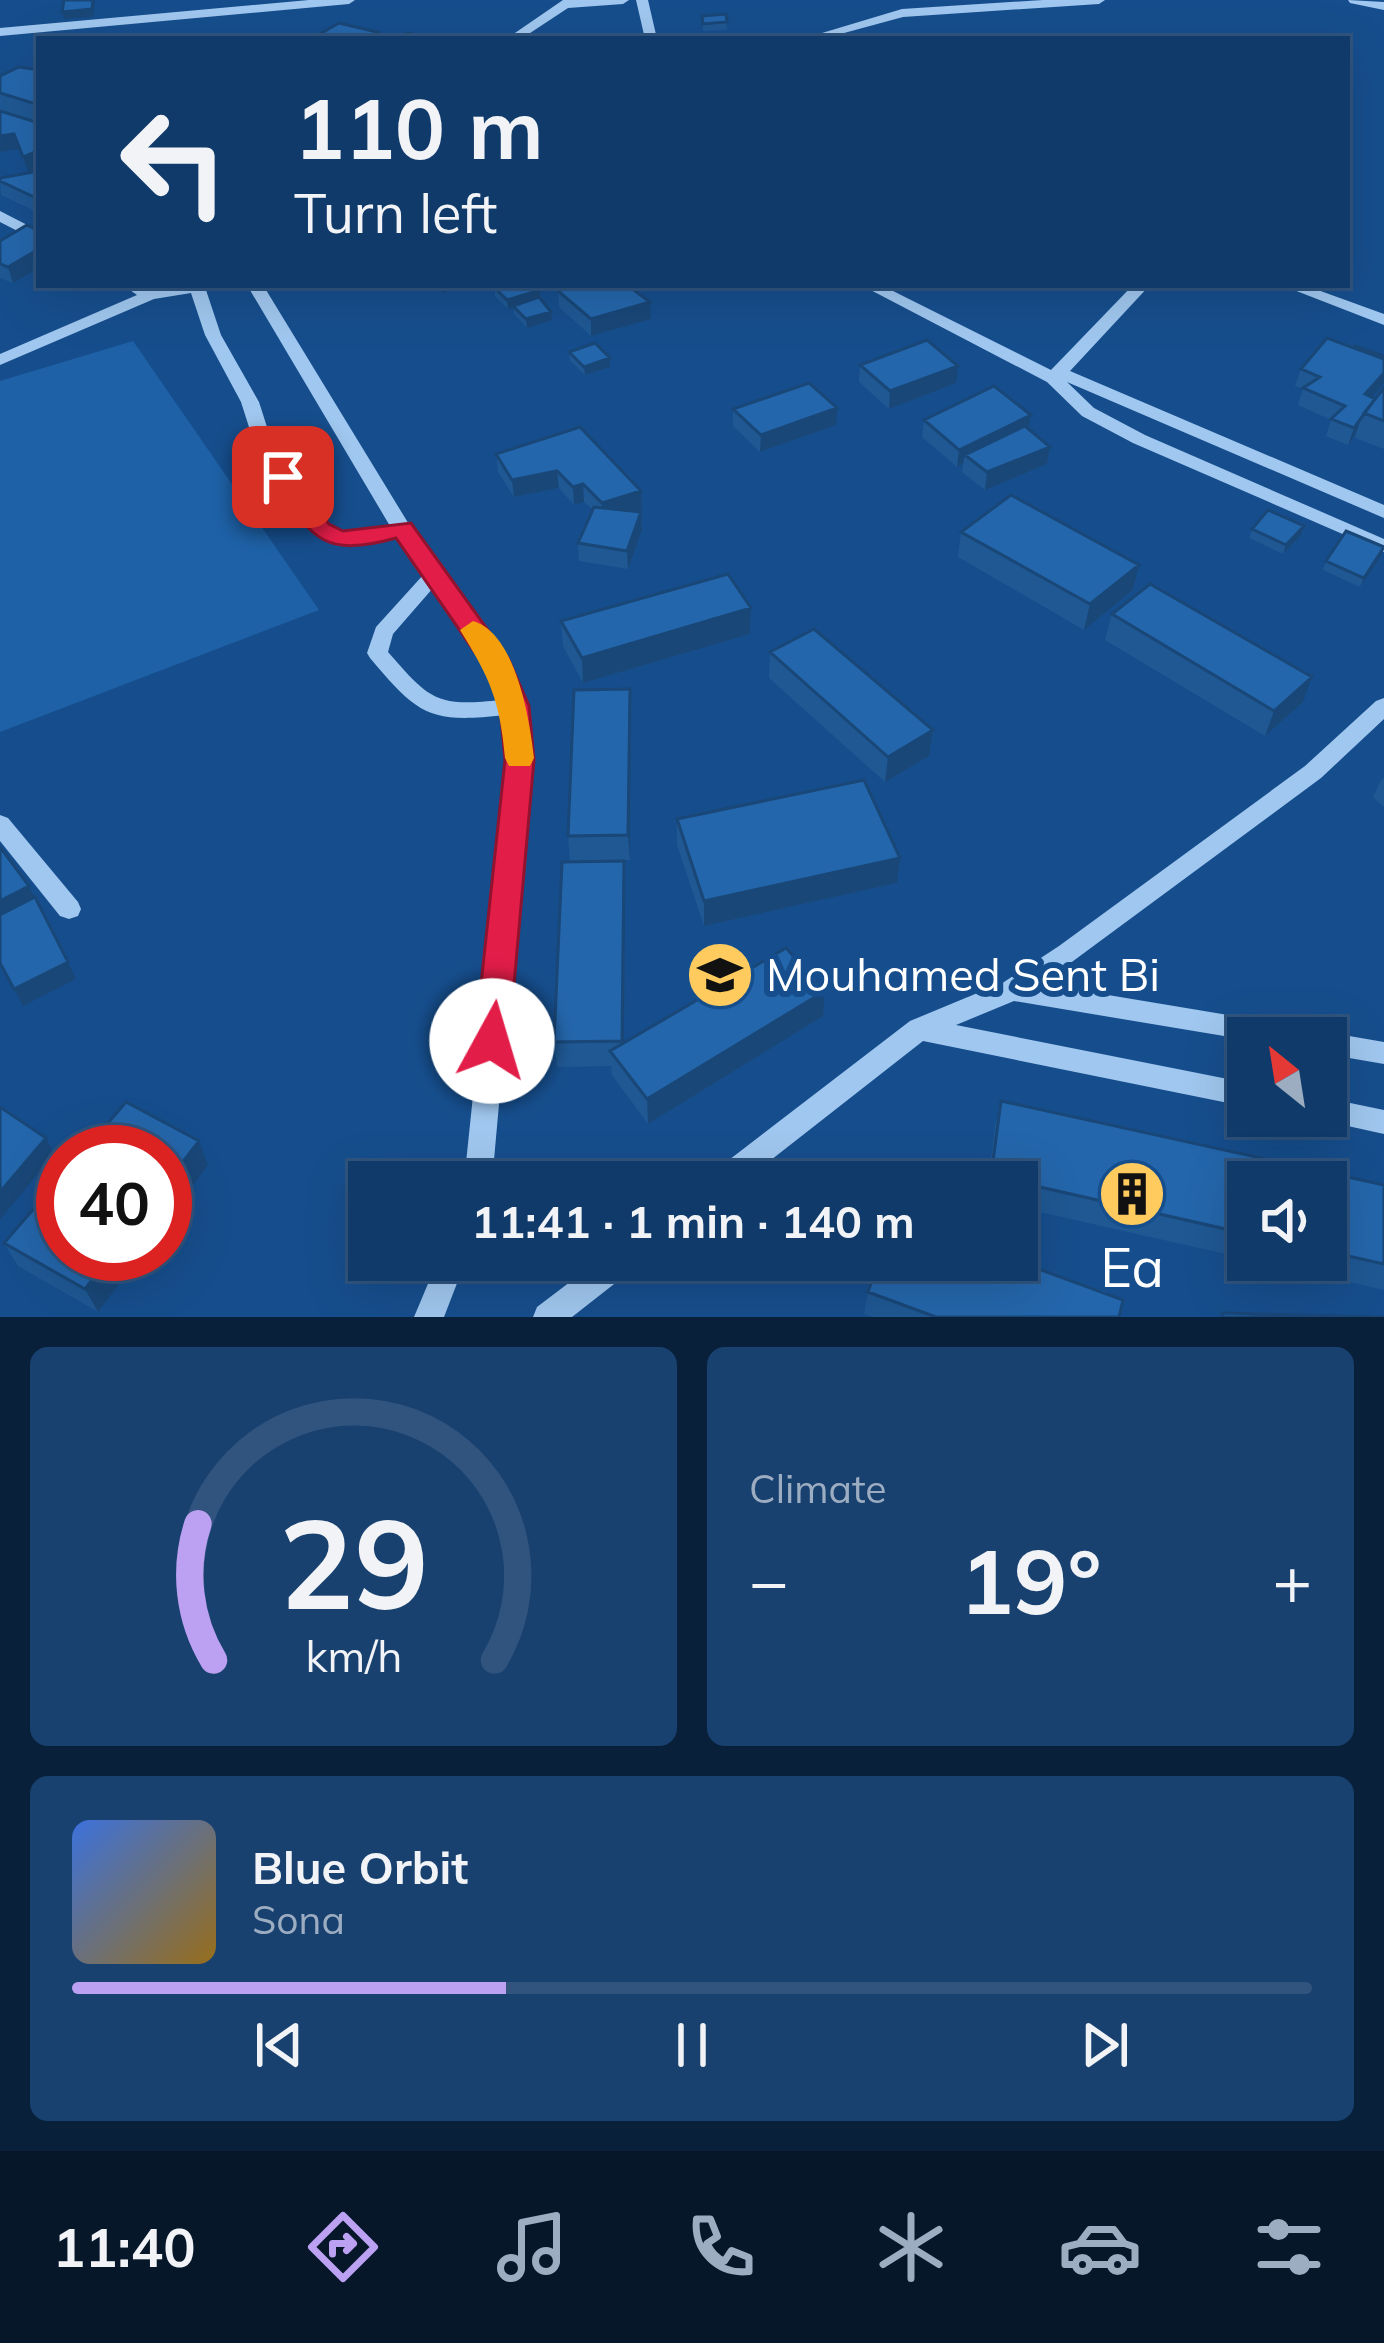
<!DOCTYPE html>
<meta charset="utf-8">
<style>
body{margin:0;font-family:Mulish,sans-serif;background:#194170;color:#f1f3f6;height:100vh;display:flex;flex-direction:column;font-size:45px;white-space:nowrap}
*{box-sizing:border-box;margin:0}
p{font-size:39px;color:#9cadc1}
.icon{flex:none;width:66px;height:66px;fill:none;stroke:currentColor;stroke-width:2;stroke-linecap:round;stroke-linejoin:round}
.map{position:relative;height:1317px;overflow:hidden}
.side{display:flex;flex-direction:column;gap:30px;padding:30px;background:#09203a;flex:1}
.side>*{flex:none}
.hud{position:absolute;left:36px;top:36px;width:1314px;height:252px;border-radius:0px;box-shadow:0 12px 48px #0002,0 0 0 3px #30547e;background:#103a6a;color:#f1f3f6;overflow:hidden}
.needle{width:78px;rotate:330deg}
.fabs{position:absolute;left:1227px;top:1017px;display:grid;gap:24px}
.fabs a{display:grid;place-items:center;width:120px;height:120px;border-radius:0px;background:#103a6a;box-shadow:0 12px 48px #0002,0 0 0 3px #30547e;font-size:60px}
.speed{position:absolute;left:36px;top:1125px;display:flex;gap:24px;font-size:60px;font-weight:700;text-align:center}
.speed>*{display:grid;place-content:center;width:156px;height:156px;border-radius:50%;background:#103a6a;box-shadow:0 12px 48px #0002,0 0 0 3px #30547e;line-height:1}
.speed .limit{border:18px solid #d22;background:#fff;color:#111}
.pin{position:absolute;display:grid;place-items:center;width:102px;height:102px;color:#fff;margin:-51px;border-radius:24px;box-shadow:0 6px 18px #0006}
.me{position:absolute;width:132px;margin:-66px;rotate:6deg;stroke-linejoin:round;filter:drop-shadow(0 0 9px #0008)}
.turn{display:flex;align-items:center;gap:42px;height:252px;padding:0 60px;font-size:54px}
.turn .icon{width:156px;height:156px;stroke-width:2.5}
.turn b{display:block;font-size:84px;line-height:102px}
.big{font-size:90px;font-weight:700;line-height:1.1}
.side .tile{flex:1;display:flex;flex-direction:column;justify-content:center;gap:18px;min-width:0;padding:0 42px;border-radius:18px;background:#194170}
.side .dial{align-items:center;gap:0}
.dial svg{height:312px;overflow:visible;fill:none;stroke:#30547e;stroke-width:7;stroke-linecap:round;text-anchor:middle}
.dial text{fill:#f1f3f6;stroke:none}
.song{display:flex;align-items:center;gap:36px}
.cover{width:144px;height:144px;border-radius:18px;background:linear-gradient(135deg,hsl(220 70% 55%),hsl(40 70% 35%))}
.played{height:12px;border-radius:6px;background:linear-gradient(90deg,#bca0f2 35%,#30547e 35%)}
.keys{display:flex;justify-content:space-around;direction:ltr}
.heat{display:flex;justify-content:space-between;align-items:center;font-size:66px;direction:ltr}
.side .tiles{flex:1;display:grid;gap:30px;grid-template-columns:1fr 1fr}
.tile:last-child{grid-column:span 2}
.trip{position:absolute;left:348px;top:1161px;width:690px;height:120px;border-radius:0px;background:#103a6a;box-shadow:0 12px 48px #0002,0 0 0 3px #30547e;font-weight:700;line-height:120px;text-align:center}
.tabs{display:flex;height:192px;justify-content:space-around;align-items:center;background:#06172a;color:#9cadc1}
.tabs .icon{width:84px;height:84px}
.tabs .active{color:#bca0f2}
.tabs b{font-size:54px;color:#f1f3f6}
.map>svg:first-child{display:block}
.green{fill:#1e61a6}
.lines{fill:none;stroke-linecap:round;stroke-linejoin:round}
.minor{fill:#a0c7ef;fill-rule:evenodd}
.wall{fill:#1f5893}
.shaded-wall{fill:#194778}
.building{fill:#2466ab;stroke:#194778;stroke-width:3}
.route{fill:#e11d48;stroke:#92132f;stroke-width:3}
.slow{fill:#f59e0b}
.labels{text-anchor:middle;stroke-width:12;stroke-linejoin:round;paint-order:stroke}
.poi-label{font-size:45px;fill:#fff;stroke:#164e8d;text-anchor:start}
.near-poi-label{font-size:54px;fill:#fff;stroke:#164e8d}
</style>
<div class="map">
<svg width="1384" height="1317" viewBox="0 0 1384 1317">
<rect width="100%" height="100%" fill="#164e8d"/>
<path class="green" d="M133 341 319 610 0 732V381Z"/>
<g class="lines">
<path class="minor" d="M309 0H355L349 4 0 36V28Z
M563 0H629L623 4 568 8 521 39H506Z
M636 0H648L657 39H645Z
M1043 0H1105L1099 4 903 17 822 39H802L902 9Z
M1348 0 1384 2V10L1350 3Z
M0 211 39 231V242L0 222Z
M123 285H143L152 290 181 285H218L206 290 221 335 259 402 275 452 327 525 342 533H364L390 526 247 285H263L410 526 509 665 525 706 530 760 492 1182H464L508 760 504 715C429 724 417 714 370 658L367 653 376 627 424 574 397 536 364 545H338L313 533 257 452 241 402 205 335 191 293 154 299 0 365V354L137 295ZM433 588 488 667 501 700C436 707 430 700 388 652L393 634Z
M861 285H881L1051 370 1133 285H1150L1070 371 1384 505V518L1067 382 1094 408 1145 435 1384 539V552L1133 443 1082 416 1047 382Z
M1281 285H1304L1384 314V325Z
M1384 698V719L1321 778 1042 984 1300 1027 1309 1030 1313 1038 1248 1040 1014 1001 956 1025 1248 1083V1107L923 1041 743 1182H708L712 1173 910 1021 1004 982 1059 946 1305 766 1376 701Z
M0 815 8 818 78 902 81 909 78 916 69 919 60 916 0 841Z
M1326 1032 1384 1042V1064L1326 1054V1038H1315Z
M1326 1098 1384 1110V1134L1316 1119 1315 1116H1326Z
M438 1260H466L444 1317H414Z
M599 1260H636L632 1270 572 1317H533L537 1307Z"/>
</g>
<path class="wall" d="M726 14 727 30 703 31 702 16Z
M39 70V168L28 172 19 149 0 152V76Z
M39 171V213L1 195 0 178Z
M39 231V268L13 283 0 278V241Z
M495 288 540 290V299L551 312 552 320 527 328 514 314V307L508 309 495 296Z
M558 291 651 319 591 336 559 307Z
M1354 348 1372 397 1375 399 1384 388V449L1355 438V436L1348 445 1326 436 1331 420 1298 405 1303 389 1295 386 1301 369Z
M569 352 610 358V367L585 375 570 360Z
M860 365 956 383 889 409 859 382Z
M733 409 836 425 760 452 733 426Z
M924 420 1029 429 1050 447 1047 464 985 490 962 472 963 464 957 467 922 437Z
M496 454 641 491 642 509 633 512H641L642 530 628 569 579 561 578 543 593 510 584 502 574 505 559 488 514 497 498 472Z
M1252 529 1301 535 1283 554 1249 538Z
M961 532 1139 565 1133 590 1084 630 958 557Z
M1381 556 1360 587 1323 570 1326 561Z
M751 608 750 634 583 683 563 646 561 621Z
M1112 614 1303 702 1265 736 1105 640Z
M770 652 933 730 929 756 885 782 769 678Z
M631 715 630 860 597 861 625 886 624 1043 825 991 823 1016 648 1124 612 1075 611 1066 557 1067 554 1042 570 861 568 836Z
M1384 778V807L1373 797 1381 780Z
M677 819 897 883 704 926 677 845Z
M1001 1101 1384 1185V1290L1251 1260H1326V1182H1248V1259L1017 1207V1182H988L995 1126Z
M4 1243 142 1254 98 1312 18 1266Z
M868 1292 1119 1317H872L864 1314Z"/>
<path class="shaded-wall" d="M93 0H95L93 17 64 19 62 12Z
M14 134 19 149 0 152V136Z
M39 150V168L28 172 23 157Z
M39 249V268L13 283 8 267Z
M441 285H471L442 293Z
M540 290V299L508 309 507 300Z
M650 302 651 319 591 336V319Z
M551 312 552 320 527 328 526 319Z
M610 358V367L585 375 584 367Z
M958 366 956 383 889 409 890 391Z
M1384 373V383L1359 412 1365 394Z
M837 408 836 425 760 452 761 435Z
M1031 415 1028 432 965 455 963 464 957 467 959 450Z
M1361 419 1355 436 1348 445 1354 428Z
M1050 447 1047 464 985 490 987 472Z
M557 471 559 488 514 497 512 480Z
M583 484 584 502 574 505 573 487Z
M641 491 642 509 603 521 602 503Z
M641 512 642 530 628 569 627 551Z
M1304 526 1301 535 1283 554 1286 545Z
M1384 548 1381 556 1360 587 1364 578Z
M1139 565 1133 590 1084 630 1090 604Z
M751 608 750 634 583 683 582 658Z
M1312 677 1303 702 1265 736 1274 711Z
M630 689 631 715 630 860 628 835Z
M933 730 929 756 885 782 888 757Z
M900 858 897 883 704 926V901Z
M624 861 625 886 624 1066 622 1041Z
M29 886 37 903 0 924V901Z
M68 962 76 979 23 1006 14 989Z
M825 991 823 1016 648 1124 647 1099Z
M46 1138 54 1154 0 1220V1192Z
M199 1141 208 1165 165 1223V1185Z
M112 1254H142L98 1312 85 1289Z"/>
<path class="building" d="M64 0H93L92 9 62 12Z
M726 14 727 22 703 24 702 16Z
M339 23 377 32 365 39H341L320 34Z
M407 33 432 39H398Z
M19 67 39 70V105L0 93V76Z
M0 111 39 123V150L23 157 14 134 0 136Z
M39 171V197L36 198 0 181V178Z
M27 225 39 231V249L8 267 0 264V241Z
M505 285H535L540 290 507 300 495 288Z
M578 285H627L650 302 591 319 558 291Z
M539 297 551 312 526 319 513 306Z
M1327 338 1384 359V373L1365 394 1375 399 1354 428 1331 419 1345 406 1303 388 1320 377 1301 369Z
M927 340 958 366 890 391 860 365Z
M595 343 610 358 584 367 569 352Z
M1355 346 1384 356V359L1354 348Z
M809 383 837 408 761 435 733 409Z
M994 386 1031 415 959 450 924 420Z
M1384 388V421L1364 413Z
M1025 426 1050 447 987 472 965 455Z
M580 427 641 491 602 503 583 484 573 487 557 471 512 480 496 454Z
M1011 495 1139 565 1090 604 961 532Z
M594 507 641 512 627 551 578 543Z
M1268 510 1304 526 1286 545 1252 529Z
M1346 531 1384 547 1364 578 1326 561Z
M728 574 751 608 582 658 561 621Z
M1150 584 1312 677 1274 711 1112 614Z
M814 629 933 730 888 757 770 652Z
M630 689 628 835 568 836 574 690Z
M864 780 900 858 704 901 677 819Z
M0 847 29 886 0 901Z
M624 861 622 1041 554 1042 562 862Z
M35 897 68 962 14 989 0 963V915Z
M786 948 825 991 647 1099 610 1051Z
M1001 1101 1384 1185V1264L1326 1251V1182H1248V1234L991 1176Z
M126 1102 199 1141 165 1185V1152H83Z
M0 1107 46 1138 0 1192Z
M63 1175V1254H112L85 1289 4 1243Z
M879 1260H1014L1123 1300 1119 1317H936L868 1292Z
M1222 1313 1384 1317H1223Z"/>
<path class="route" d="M283 469 291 471 329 524 343 531 411 523 508 658 529 706 534 760 509 1041 504 1052 492 1056 480 1052 475 1041 505 760 500 706 485 667 396 538C320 559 311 536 271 477Z"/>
<path class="slow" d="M473 621C516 633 530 721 534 758L530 766H509L505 758C500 701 490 678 460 630Z"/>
<defs>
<g id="school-disc" transform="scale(3.45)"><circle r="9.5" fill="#ffcb5f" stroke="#164e8d"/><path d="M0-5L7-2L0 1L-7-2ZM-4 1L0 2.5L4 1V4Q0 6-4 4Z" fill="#111"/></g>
<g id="building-disc" transform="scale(3.45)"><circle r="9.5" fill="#ffcb5f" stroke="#164e8d"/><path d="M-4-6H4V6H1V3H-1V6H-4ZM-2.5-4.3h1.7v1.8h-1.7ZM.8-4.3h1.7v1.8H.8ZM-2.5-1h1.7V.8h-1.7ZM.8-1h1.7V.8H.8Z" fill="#111"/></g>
</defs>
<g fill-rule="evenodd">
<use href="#school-disc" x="720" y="975"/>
<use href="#building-disc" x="1132" y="1194"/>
</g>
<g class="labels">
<g class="poi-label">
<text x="766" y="991">Mouhamed Sent Bi</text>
</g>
<g class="near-poi-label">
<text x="1132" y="1287">Ea</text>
</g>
</g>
</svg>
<div class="fabs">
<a><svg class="needle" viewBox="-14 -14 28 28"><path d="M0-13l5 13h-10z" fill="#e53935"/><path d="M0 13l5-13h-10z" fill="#9cadc1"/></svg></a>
<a><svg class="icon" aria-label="sound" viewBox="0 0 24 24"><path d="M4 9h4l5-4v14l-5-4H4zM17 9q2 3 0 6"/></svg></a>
</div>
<div class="speed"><div class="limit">40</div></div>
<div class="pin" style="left:283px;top:477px;background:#d93025"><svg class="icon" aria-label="arrive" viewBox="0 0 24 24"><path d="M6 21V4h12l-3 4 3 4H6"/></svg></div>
<svg class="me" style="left:492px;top:1041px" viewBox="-20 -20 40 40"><circle r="19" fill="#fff"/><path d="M0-13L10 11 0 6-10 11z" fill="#e11d48"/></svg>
<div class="trip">11:41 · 1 min · 140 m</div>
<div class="hud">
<div class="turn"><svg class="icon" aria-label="left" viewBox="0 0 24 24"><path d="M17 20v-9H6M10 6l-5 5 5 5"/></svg><div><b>110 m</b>Turn left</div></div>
</div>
</div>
<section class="side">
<div class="tiles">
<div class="tile dial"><svg viewBox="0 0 100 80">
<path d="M14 69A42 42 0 1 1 86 69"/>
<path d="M14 69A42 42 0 0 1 10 34" stroke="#bca0f2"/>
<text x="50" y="56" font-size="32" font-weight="700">29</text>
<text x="50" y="72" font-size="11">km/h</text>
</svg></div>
<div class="tile"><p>Climate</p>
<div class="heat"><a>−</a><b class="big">19°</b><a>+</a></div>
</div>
<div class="tile">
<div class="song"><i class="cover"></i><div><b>Blue Orbit</b><p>Sona</p></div></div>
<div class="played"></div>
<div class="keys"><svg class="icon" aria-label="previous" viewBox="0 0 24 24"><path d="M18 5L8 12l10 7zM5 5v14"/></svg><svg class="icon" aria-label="pause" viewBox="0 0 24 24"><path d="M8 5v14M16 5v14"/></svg><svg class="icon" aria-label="next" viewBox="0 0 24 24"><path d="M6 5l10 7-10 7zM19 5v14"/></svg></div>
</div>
</div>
</section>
<nav class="tabs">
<b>11:40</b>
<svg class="icon active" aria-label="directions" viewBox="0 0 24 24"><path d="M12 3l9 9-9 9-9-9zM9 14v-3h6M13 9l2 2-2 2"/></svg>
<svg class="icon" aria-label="music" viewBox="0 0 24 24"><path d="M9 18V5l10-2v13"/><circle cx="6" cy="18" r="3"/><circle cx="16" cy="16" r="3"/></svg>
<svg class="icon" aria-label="phone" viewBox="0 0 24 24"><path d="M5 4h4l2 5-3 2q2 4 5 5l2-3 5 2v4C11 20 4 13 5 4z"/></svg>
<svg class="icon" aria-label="climate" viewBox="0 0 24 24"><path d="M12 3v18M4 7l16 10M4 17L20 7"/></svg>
<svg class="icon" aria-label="car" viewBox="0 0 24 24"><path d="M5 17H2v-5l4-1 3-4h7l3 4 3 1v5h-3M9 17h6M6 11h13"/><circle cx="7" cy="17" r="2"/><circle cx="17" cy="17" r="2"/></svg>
<svg class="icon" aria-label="filters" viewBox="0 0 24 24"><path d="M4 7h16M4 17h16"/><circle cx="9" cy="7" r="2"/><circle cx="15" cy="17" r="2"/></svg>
</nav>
